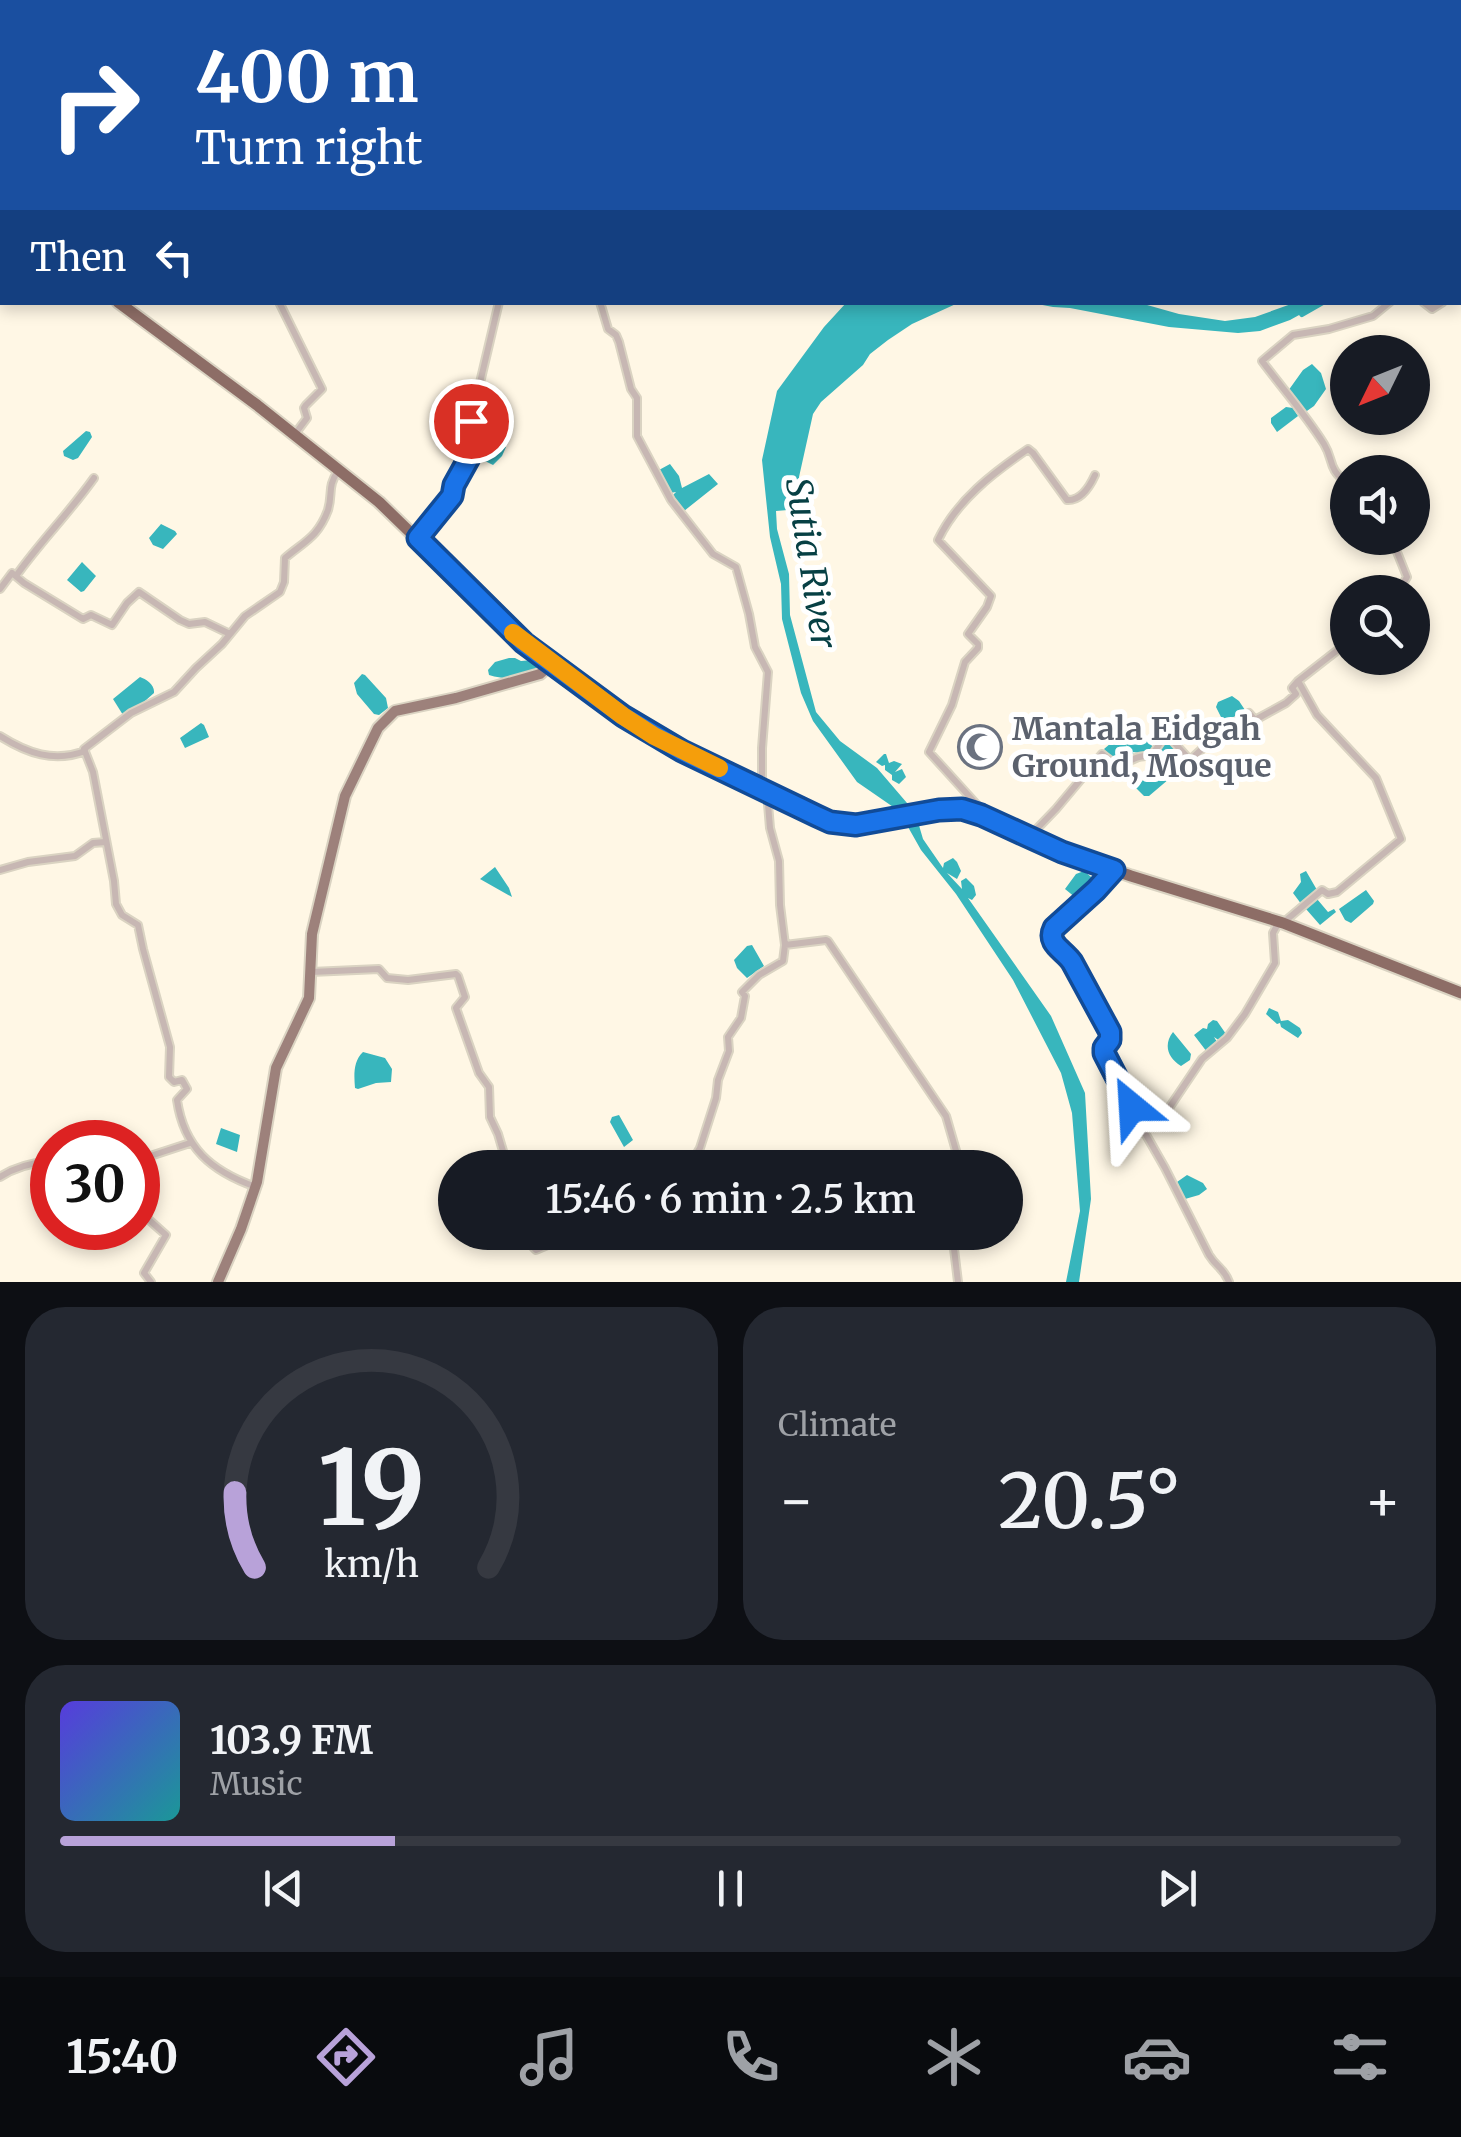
<!DOCTYPE html>
<meta charset="utf-8">
<style>
body{margin:0;font-family:Merriweather,serif;background:#242831;color:#f1f3f6;height:100vh;display:flex;flex-direction:column;font-size:38px;white-space:nowrap}
*{box-sizing:border-box;margin:0}
p{font-size:32px;color:#9ea1a6}
.icon{flex:none;width:55px;height:55px;fill:none;stroke:currentColor;stroke-width:2;stroke-linecap:round;stroke-linejoin:round}
.map{position:relative;height:1282px;overflow:hidden}
.details{display:flex;flex-direction:column;gap:25px;padding:25px;background:#0d0f14;flex:1}
.details>*{flex:none}
.guide{position:absolute;left:0px;top:0px;width:1462px;height:305px;box-shadow:0 5px 15px #0003;background:#1a4fa0;color:#fff;overflow:hidden}
.needle{width:65px;rotate:227deg}
.controls{position:absolute;left:1330px;top:335px;display:grid;gap:20px}
.controls a{display:grid;place-items:center;width:100px;height:100px;border-radius:50%;background:#171b24;box-shadow:0 5px 15px #0003;font-size:50px}
.speed{position:absolute;left:30px;top:1120px;display:flex;gap:20px;font-size:50px;font-weight:700;text-align:center}
.speed>*{display:grid;place-content:center;width:130px;height:130px;border-radius:50%;background:#171b24;box-shadow:0 5px 15px #0003;line-height:1}
.speed .limit{border:15px solid #d22;background:#fff;color:#111}
.pin{position:absolute;display:grid;place-items:center;width:85px;height:85px;color:#fff;margin:-42px;border:5px solid #fff;border-radius:50%;box-shadow:0 2px 10px #0007}
.me{position:absolute;width:110px;margin:-55px;rotate:333deg;stroke-linejoin:round;filter:drop-shadow(0 0 8px #0008)}
.turn{display:flex;align-items:center;gap:35px;height:210px;padding:0 30px;font-size:45px}
.turn .icon{width:130px;height:130px;stroke-width:2.5}
.turn b{display:block;font-size:70px;line-height:85px}
.then{display:flex;align-items:center;height:95px;padding:0 30px;background:#0003;gap:20px;font-size:38px}
.big{font-size:75px;font-weight:600;line-height:1.1}
.details .tile{flex:1;display:flex;flex-direction:column;justify-content:center;gap:15px;min-width:0;padding:0 35px;border-radius:40px;background:#242831}
.details .dial{align-items:center;gap:0}
.dial svg{height:260px;overflow:visible;fill:none;stroke:#363941;stroke-width:7;stroke-linecap:round;text-anchor:middle}
.dial text{fill:#f1f3f6;stroke:none}
.song{display:flex;align-items:center;gap:30px}
.cover{width:120px;height:120px;border-radius:15px;background:linear-gradient(135deg,hsl(250 70% 55%),hsl(180 70% 35%))}
.played{height:10px;border-radius:5px;background:linear-gradient(90deg,#b8a2d9 25%,#363941 25%)}
.keys{display:flex;justify-content:space-around;direction:ltr}
.heat{display:flex;justify-content:space-between;align-items:center;font-size:55px;direction:ltr}
.details .tiles{flex:1;display:grid;gap:25px;grid-template-columns:1fr 1fr}
.tile:last-child{grid-column:span 2}
.trip{position:absolute;left:438px;top:1150px;width:585px;height:100px;border-radius:50px;background:#171b24;box-shadow:0 5px 15px #0003;font-weight:600;line-height:100px;text-align:center}
.tab-bar{display:flex;height:160px;justify-content:space-around;align-items:center;background:#090b0e;color:#9ea1a6}
.tab-bar .icon{width:70px;height:70px}
.tab-bar .active{color:#b8a2d9}
.tab-bar b{font-size:45px;color:#f1f3f6}
.map>svg:first-child{display:block}
.water{fill:#38b6bd}
.lines{fill:none;stroke-linecap:round;stroke-linejoin:round}
.river{stroke:#38b6bd;stroke-width:6}
.minor-casing{stroke:#dad3c2;stroke-width:10}
.major-casing{stroke:#dad3c2;stroke-width:14}
.highway-casing{stroke:#dad3c2;stroke-width:15}
.minor{stroke:#c7b7b3;stroke-width:6}
.major{stroke:#9d817b;stroke-width:10}
.highway{stroke:#8d6d66;stroke-width:11}
.route-casing{stroke:#114b97;stroke-width:25}
.route{stroke:#1a73e8;stroke-width:18}
.slow{stroke:#f59e0b;stroke-width:18}
.labels{text-anchor:middle;stroke-width:10;stroke-linejoin:round;paint-order:stroke}
.worship-label{font-size:32px;font-weight:bold;fill:#5b616d;stroke:#fff;text-anchor:start}
.water-label{font-size:35px;font-style:italic;fill:#074044;stroke:#fff}
</style>
<div class="map">
<svg width="1461" height="1282" viewBox="0 0 1461 1282">
<rect width="100%" height="100%" fill="#fff7e5"/>
<path class="water" d="M846 303H958L912 324 888 340 870 354 863 365 821 402 813 414 799 477 800 509 776 511 777 529 789 574 790 615 816 712 840 741 877 768 907 803 918 822 923 839 943 868 944 863 953 858 957 862 961 871 957 879 947 873 962 889 961 881 966 878 974 886 976 895 972 900 968 898 1051 1016 1085 1093 1091 1199 1079 1282H1066L1080 1211 1072 1113 1061 1073 1013 980 956 894 921 850 899 811 857 782 813 721 801 693 782 619 781 584 770 537 762 460 777 391 824 327Z
M1032 303H1140L1179 314 1225 321 1255 317 1294 303H1321L1290 320 1260 331 1238 333 1169 327 1070 308 1053 307Z
M1312 364 1321 373 1326 389 1314 406 1304 413 1288 391 1303 370Z
M1286 407 1293 408 1298 416 1277 432 1271 423V418Z
M86 431 90 432 92 437 78 458 73 460 64 456 63 451Z
M492 441H495L506 447 502 456 493 465 485 461 481 454Z
M670 464 679 476 682 488 709 474 718 484 684 511 672 496 676 492 670 493 659 470Z
M161 524 175 531 177 534 163 549 153 545 149 538Z
M82 562 96 576 84 591 81 592 67 580Z
M509 658H515L521 661 533 660 538 668C517 676 513 682 489 675L488 670 495 662Z
M362 674 365 675 386 698 388 708 379 715 374 714 357 694 354 683Z
M140 677C146 679 155 685 154 693L137 708 123 715 113 699Z
M1232 696 1239 701 1245 710 1242 715 1228 723 1221 717 1216 707 1218 702Z
M201 723 204 725 209 737 185 748 180 738Z
M1131 727 1137 730 1154 748 1148 754 1133 752 1134 757 1123 763 1115 762 1104 749 1118 737 1127 746 1121 734Z
M1166 737 1187 760 1177 770 1154 756Z
M884 754H886L889 763 894 761 902 764 895 772 902 769 906 777 899 784 892 780V775L885 770V765L882 766 876 762Z
M1158 763H1161L1168 771 1169 779 1149 796H1144L1136 788Z
M495 867 509 888 512 897 480 879Z
M1084 871 1096 881 1098 887 1083 897 1076 898 1065 889 1076 874Z
M1306 871 1317 890 1302 905 1293 893 1301 882 1300 874Z
M1366 890 1374 901 1373 904 1351 923 1345 920 1339 909Z
M1317 899 1328 912 1334 909 1336 912 1320 925 1306 909Z
M752 945 764 966 747 978 737 968 734 960 747 946Z
M1269 1008 1278 1012 1281 1021 1288 1020 1300 1028 1302 1033 1298 1038 1281 1027 1280 1023 1277 1024 1266 1014Z
M1213 1020 1217 1021 1226 1034 1220 1041 1214 1037 1217 1042 1207 1052 1194 1035 1203 1028 1207 1029 1208 1024Z
M1173 1032 1191 1054 1190 1060 1181 1066C1168 1058 1163 1045 1173 1032Z
M363 1052 385 1058 392 1069 391 1082 376 1083 358 1089 355 1088C354 1076 353 1061 363 1052Z
M619 1115 633 1140 624 1147 610 1122 612 1117Z
M221 1128 240 1135 237 1152 216 1144Z
M1187 1175 1203 1183 1207 1189 1199 1195 1185 1199 1177 1182Z"/>
<g class="lines">
<path class="river" d="M1302 314 1323 302"/>
<g class="minor-casing">
<path id="minor" d="M388 0 389 2
M726 0 727 2
M998 0 1000 2
M306 2 309 0
M555 2 557 0
M1066 2 1069 0
M1361 2 1374 0
M1460 65 1461 60
M1460 73 1461 74
M0 255H2
M1460 287 1461 286
M279 302 322 389 306 405 304 408 307 418 295 434
M600 302 608 329 616 335 619 342 631 389 637 398V436L671 500 713 554 736 567 749 614 755 647 768 672 762 748V789
M1423 302 1432 309 1443 302
M1348 484C1326 467 1335 462 1324 444 1306 415 1282 388 1262 361L1293 335 1329 329 1373 316 1390 302
M418 538 452 497 454 485 469 458 458 445 471 421 499 302
M1386 538 1397 552 1407 577 1398 592
M16 576C40 542 70 512 94 478
M0 589 12 573 24 583 83 619 91 615 112 625 127 603 139 592 180 620 189 624 205 622 230 634
M0 736C27 753 54 763 85 751
M981 814 979 807 929 752 952 705 965 662 978 648V644L968 634 987 607 991 596 938 540C957 500 993 473 1028 449L1033 453 1067 500C1081 501 1090 486 1095 475
M1030 836 1056 809 1102 754C1123 770 1116 766 1136 758 1141 756 1147 756 1152 755L1165 736 1169 737 1190 760 1224 729 1249 713 1255 720 1286 703 1296 694 1292 688 1298 681 1348 642
M0 870 28 862 75 856 93 843 105 842
M1114 871 1054 928 1051 934C1053 947 1065 951 1072 962L1110 1031 1111 1040 1104 1048V1053L1124 1089 1137 1119
M1284 922 1322 890 1328 894 1337 892 1401 839 1376 778 1317 715 1298 681
M785 945 826 940 828 941 946 1116 961 1168
M311 972 379 969 387 978 408 980 456 974 458 976 465 997 456 1008 479 1073 489 1087 490 1117 498 1134 508 1168
M138 1160 190 1143
M680 1168 697 1153 700 1148 716 1098 718 1080 729 1051 728 1037 741 1018 745 996 742 992 759 975 783 961 785 945 780 905 779 861 770 828 767 792
M0 1177C14 1168 30 1163 46 1162L52 1169
M256 1187C211 1171 184 1148 177 1100L187 1089 182 1080 174 1082 169 1077 170 1047 143 949 138 925 122 915 116 904 114 881 93 772 84 749 131 713 174 692 196 668 222 644 245 616 280 592 284 582 285 558C305 541 318 537 328 510 333 493 327 487 338 471
M138 1210 166 1235 144 1273 151 1282
M526 1232 531 1245 536 1250 579 1232
M952 1232 958 1282
M1229 1282C1224 1268 1217 1268 1209 1255L1165 1168 1137 1119 1146 1120 1167 1111 1202 1059 1227 1038 1245 1014 1275 963 1273 933 1279 922"/>
</g>
<g class="major-casing">
<path id="major" d="M218 1282 241 1229 257 1182 276 1068 309 998 312 934 345 796 378 728 395 711 456 698 540 674 551 664"/>
</g>
<g class="highway-casing">
<path id="highway" d="M0 218 2 220
M118 302 257 405 379 502 524 643 623 716 682 751 831 822 865 824 939 810 962 809 981 815 1062 852 1131 876 1283 923 1461 993"/>
</g>
<use href="#minor" class="minor"/>
<use href="#major" class="major"/>
<use href="#highway" class="highway"/>
</g>
<g class="lines">
<g class="route-casing">
<path id="route" d="M471 421 458 445 469 458 454 485 452 496 418 538 524 643 623 716 682 751 817 816 830 822 856 825 939 810 962 809 981 815 1062 852 1114 870 1096 890 1054 928C1046 944 1064 950 1072 962L1110 1032V1040L1104 1048V1053L1132 1107"/>
</g>
<use href="#route" class="route"/>
<path class="slow" d="M513 633 623 716 654 736 719 768"/>
</g>
<defs>
<g id="mosque-ring" transform="scale(2.25)"><circle r="9.5" fill="#fff" stroke="#6b7280" stroke-width="1.5"/><path d="M3.5-4.9A6 6 0 1 0 3.5 4.9A5 5 0 1 1 3.5-4.9Z" fill="#6b7280"/></g>
</defs>
<g fill-rule="evenodd">
<use href="#mosque-ring" x="980" y="747"/>
</g>
<g class="labels">
<g class="worship-label">
<text x="1012" y="740">Mantala Eidgah<tspan x="1012" dy="37">Ground, Mosque</tspan></text>
</g>
<g class="water-label">
<text transform="translate(811 563) rotate(81)" y="12">Sutia River</text>
</g>
</g>
</svg>
<div class="controls">
<a><svg class="needle" viewBox="-14 -14 28 28"><path d="M0-13l5 13h-10z" fill="#e53935"/><path d="M0 13l5-13h-10z" fill="#9ea1a6"/></svg></a>
<a><svg class="icon" aria-label="sound" viewBox="0 0 24 24"><path d="M4 9h4l5-4v14l-5-4H4zM17 9q2 3 0 6"/></svg></a>
<a><svg class="icon" aria-label="search" viewBox="0 0 24 24"><circle cx="10" cy="10" r="6"/><path d="M15 15l6 6"/></svg></a>
</div>
<div class="speed"><div class="limit">30</div></div>
<div class="pin" style="left:471px;top:421px;background:#d93025"><svg class="icon" aria-label="arrive" viewBox="0 0 24 24"><path d="M6 21V4h12l-3 4 3 4H6"/></svg></div>
<svg class="me" style="left:1132px;top:1107px" viewBox="-20 -20 40 40"><path d="M0-17L14 15 0 8-14 15z" fill="#1a73e8" stroke="#fff" stroke-width="4"/></svg>
<div class="trip">15:46 · 6 min · 2.5 km</div>
<div class="guide">
<div class="turn"><svg class="icon" aria-label="right" viewBox="0 0 24 24"><path d="M7 20v-9h11M14 6l5 5-5 5"/></svg><div><b>400 m</b>Turn right</div></div>
<div class="then">Then<svg class="icon" aria-label="left" viewBox="0 0 24 24"><path d="M17 20v-9H6M10 6l-5 5 5 5"/></svg></div>
</div>
</div>
<section class="details">
<div class="tiles">
<div class="tile dial"><svg viewBox="0 0 100 80">
<path d="M14 69A42 42 0 1 1 86 69"/>
<path d="M14 69A42 42 0 0 1 8 46" stroke="#b8a2d9"/>
<text x="50" y="56" font-size="32" font-weight="700">19</text>
<text x="50" y="72" font-size="11">km/h</text>
</svg></div>
<div class="tile"><p>Climate</p>
<div class="heat"><a>−</a><b class="big">20.5°</b><a>+</a></div>
</div>
<div class="tile">
<div class="song"><i class="cover"></i><div><b>103.9 FM</b><p>Music</p></div></div>
<div class="played"></div>
<div class="keys"><svg class="icon" aria-label="previous" viewBox="0 0 24 24"><path d="M18 5L8 12l10 7zM5 5v14"/></svg><svg class="icon" aria-label="pause" viewBox="0 0 24 24"><path d="M8 5v14M16 5v14"/></svg><svg class="icon" aria-label="next" viewBox="0 0 24 24"><path d="M6 5l10 7-10 7zM19 5v14"/></svg></div>
</div>
</div>
</section>
<nav class="tab-bar">
<b>15:40</b>
<svg class="icon active" aria-label="directions" viewBox="0 0 24 24"><path d="M12 3l9 9-9 9-9-9zM9 14v-3h6M13 9l2 2-2 2"/></svg>
<svg class="icon" aria-label="music" viewBox="0 0 24 24"><path d="M9 18V5l10-2v13"/><circle cx="6" cy="18" r="3"/><circle cx="16" cy="16" r="3"/></svg>
<svg class="icon" aria-label="phone" viewBox="0 0 24 24"><path d="M5 4h4l2 5-3 2q2 4 5 5l2-3 5 2v4C11 20 4 13 5 4z"/></svg>
<svg class="icon" aria-label="climate" viewBox="0 0 24 24"><path d="M12 3v18M4 7l16 10M4 17L20 7"/></svg>
<svg class="icon" aria-label="car" viewBox="0 0 24 24"><path d="M5 17H2v-5l4-1 3-4h7l3 4 3 1v5h-3M9 17h6M6 11h13"/><circle cx="7" cy="17" r="2"/><circle cx="17" cy="17" r="2"/></svg>
<svg class="icon" aria-label="filters" viewBox="0 0 24 24"><path d="M4 7h16M4 17h16"/><circle cx="9" cy="7" r="2"/><circle cx="15" cy="17" r="2"/></svg>
</nav>
